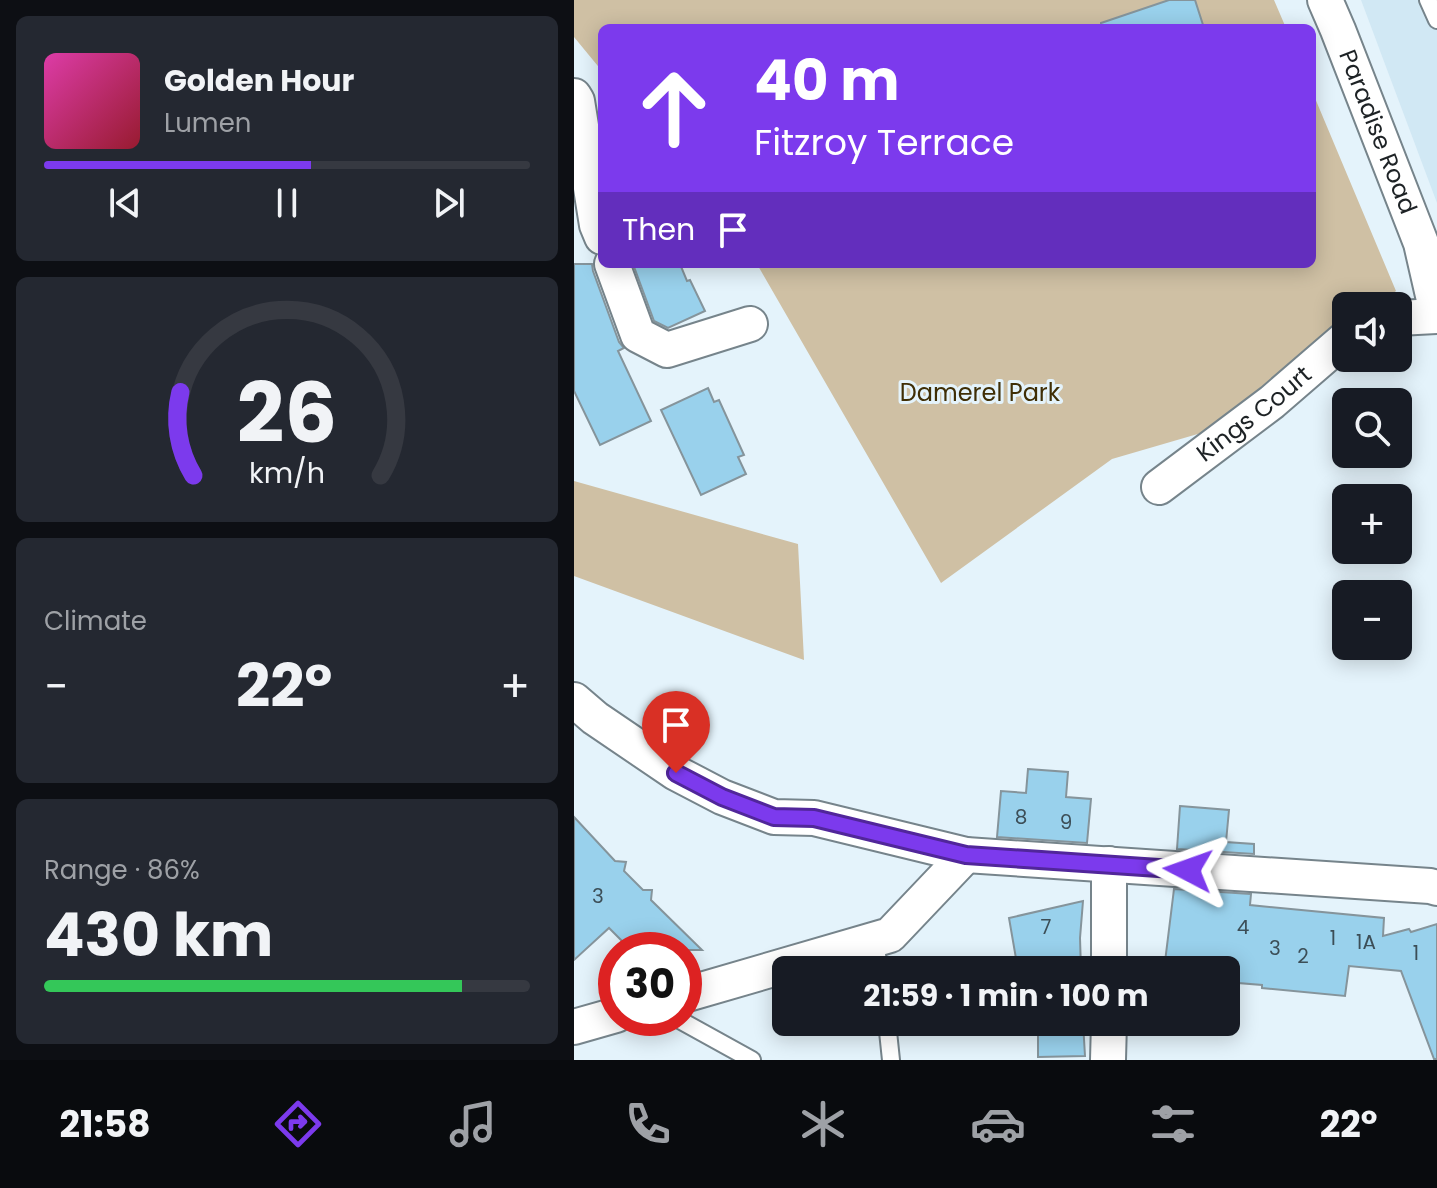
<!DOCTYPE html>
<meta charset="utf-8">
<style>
body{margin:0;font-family:Poppins,sans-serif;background:#242831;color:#f1f3f6;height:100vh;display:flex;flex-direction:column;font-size:30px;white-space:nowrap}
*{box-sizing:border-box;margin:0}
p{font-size:26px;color:#9ea1a6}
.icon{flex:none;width:44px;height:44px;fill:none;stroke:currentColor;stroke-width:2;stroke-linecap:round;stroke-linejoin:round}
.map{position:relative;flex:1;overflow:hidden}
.drawer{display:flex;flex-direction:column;gap:16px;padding:16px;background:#0d0f14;width:574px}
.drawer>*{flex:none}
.guide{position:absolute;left:24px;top:24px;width:718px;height:244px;border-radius:12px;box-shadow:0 4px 20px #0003;background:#7c3aed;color:#fff;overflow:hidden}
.buttons{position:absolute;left:758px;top:292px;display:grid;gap:16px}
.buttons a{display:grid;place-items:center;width:80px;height:80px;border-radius:12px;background:#171b24;box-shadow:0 4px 20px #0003;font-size:40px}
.speed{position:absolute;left:24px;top:932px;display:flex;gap:16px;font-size:40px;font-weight:700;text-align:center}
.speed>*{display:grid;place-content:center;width:104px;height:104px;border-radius:50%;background:#171b24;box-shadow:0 4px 20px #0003;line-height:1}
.speed .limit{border:12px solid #d22;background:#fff;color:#111}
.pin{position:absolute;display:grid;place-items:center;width:68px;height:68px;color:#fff;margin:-82px -34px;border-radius:50% 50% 50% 0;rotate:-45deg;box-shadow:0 0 8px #0007}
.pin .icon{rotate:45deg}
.me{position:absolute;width:88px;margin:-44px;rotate:274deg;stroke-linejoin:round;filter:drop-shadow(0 0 6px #0008)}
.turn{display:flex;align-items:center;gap:28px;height:168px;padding:0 24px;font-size:36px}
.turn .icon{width:104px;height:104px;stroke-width:2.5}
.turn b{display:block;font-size:56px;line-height:68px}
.then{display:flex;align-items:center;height:76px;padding:0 24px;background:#0003;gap:16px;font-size:30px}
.big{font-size:60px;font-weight:700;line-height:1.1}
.drawer .widget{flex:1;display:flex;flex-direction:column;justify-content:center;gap:12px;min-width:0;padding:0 28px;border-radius:12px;background:#242831}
.drawer .dial{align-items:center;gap:0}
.dial svg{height:208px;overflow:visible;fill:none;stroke:#363941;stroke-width:7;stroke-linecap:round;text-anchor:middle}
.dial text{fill:#f1f3f6;stroke:none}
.song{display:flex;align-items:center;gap:24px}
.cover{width:96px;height:96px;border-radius:12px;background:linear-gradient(135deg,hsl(320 70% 55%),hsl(350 70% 35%))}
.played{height:8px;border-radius:4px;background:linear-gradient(90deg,#7c3aed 55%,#363941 55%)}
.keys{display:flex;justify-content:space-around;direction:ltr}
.heat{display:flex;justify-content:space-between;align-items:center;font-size:44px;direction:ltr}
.charge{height:12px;border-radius:6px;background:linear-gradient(90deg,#34c759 86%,#363941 0)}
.trip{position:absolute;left:198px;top:956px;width:468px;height:80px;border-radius:12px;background:#171b24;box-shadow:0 4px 20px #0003;font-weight:700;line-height:80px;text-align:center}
.dock{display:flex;height:128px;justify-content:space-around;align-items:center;background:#090b0e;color:#9ea1a6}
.dock .icon{width:56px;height:56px}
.dock .selected{color:#7c3aed}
.dock b{font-size:36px;color:#f1f3f6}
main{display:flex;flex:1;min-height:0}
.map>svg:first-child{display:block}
.built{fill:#d1e8f4}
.green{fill:#cfc0a4}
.building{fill:#99d1ec;stroke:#85949b;stroke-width:2}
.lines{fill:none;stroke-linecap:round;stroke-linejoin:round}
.service-casing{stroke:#76848b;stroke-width:20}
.minor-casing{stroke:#76848b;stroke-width:38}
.service{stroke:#fff;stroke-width:16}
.minor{stroke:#fff;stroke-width:34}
.route-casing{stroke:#51269a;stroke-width:20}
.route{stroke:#7c3aed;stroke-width:14}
.labels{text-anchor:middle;stroke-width:6;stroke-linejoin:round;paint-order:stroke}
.number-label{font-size:20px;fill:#3c4e57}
.street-label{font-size:24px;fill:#1d2225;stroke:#e4f3fb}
.park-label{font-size:24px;fill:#3f2e05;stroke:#e4f3fb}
</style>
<main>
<section class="drawer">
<div class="widget">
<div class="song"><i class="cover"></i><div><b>Golden Hour</b><p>Lumen</p></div></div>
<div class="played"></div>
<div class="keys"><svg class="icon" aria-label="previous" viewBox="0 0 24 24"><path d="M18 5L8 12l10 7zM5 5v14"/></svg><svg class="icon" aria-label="pause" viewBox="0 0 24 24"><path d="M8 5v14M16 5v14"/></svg><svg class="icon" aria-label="next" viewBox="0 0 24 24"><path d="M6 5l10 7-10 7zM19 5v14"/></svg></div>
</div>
<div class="widget dial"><svg viewBox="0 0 100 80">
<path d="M14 69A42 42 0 1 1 86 69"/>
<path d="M14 69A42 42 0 0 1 9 37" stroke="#7c3aed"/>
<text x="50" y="56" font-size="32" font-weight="700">26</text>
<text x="50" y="72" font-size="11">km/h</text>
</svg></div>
<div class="widget"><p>Climate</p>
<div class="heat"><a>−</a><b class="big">22°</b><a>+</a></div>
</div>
<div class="widget"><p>Range · 86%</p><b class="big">430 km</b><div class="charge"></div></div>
</section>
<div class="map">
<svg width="863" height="1060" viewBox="0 0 863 1060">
<rect width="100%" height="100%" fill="#e4f3fb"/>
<path class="built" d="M787 0H863V203Z"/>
<path class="green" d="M0 0H700L712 28H28V71L0 37Z
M738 91 822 291 802 306H772V328L634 431 538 459 367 583 183 264H738Z
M0 481 224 544 230 660 0 576Z"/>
<path class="building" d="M595 0H621L630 28H527V23Z
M0 264H18L19 271 45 342 50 348 44 351 77 421 26 445 0 391Z
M59 264H106L113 281 116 280 131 311 94 328 80 321Z
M134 388 140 402 145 400 170 455 164 457 172 474 127 495 87 410Z
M454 769 494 772 492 797 517 799 513 843 423 837 427 791 452 793Z
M606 806 655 810 652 842 680 844V854L603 849Z
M0 817 41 861 52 862 50 871 69 890H78L77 900 128 950H57L35 928 0 960Z
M600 889 677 894 676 905 810 918 809 936 835 929 837 932 863 924V1059H860L827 971 775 966 771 996 688 988V985L652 982V970H590Z
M509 901 506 938 507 970H444L435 918Z
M464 1022H509L511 1056 464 1057Z"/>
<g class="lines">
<g class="service-casing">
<path id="service" d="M854 0 863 20
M301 939 305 970
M102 1018 178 1060
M313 1022 317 1060"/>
</g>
<g class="minor-casing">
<g id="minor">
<path id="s1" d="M751 0 764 30 847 243 863 313"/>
<path d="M0 96 3 101 23 225 28 237"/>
<path d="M38 264 64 335 93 350 176 324"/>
<path d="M824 318 863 316"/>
<path id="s2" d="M585 487 698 402 772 338"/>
<path d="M0 700 21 718 102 773 148 797 200 817 240 818 392 855 856 886 863 888"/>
<path d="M535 970V864"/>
<path d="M110 995 316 935 392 855"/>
<path d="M0 1027 42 1015"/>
<path d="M534 1060 535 1022"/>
</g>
</g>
<use href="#service" class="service"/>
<use href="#minor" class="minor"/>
</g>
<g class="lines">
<g class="route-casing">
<path id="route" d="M102 773 148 797 200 817 240 818 392 855 614 870"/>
</g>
<use href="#route" class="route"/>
</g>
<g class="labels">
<g class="number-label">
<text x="447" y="824">8</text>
<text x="492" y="829">9</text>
<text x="24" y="903">3</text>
<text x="472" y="934">7</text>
<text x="669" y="934">4</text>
<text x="759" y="945">1</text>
<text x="792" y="949">1A</text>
<text x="701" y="955">3</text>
<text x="842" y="960">1</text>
<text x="729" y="963">2</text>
</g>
<g class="street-label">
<text dy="8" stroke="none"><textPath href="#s1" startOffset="142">Paradise Road</textPath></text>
<text dy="8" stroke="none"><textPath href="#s2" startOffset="120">Kings Court</textPath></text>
</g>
<g class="park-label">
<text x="406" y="401">Damerel Park</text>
</g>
</g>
</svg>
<div class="buttons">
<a><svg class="icon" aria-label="sound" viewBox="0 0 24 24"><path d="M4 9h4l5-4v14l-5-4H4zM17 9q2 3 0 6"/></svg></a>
<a><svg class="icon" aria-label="search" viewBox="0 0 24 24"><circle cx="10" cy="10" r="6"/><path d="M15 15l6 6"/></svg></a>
<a>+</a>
<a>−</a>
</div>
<div class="speed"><div class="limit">30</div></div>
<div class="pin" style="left:102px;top:773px;background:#d93025"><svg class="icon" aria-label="arrive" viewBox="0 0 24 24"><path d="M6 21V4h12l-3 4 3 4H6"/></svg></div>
<svg class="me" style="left:614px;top:870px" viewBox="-20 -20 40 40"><path d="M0-17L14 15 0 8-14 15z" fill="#7c3aed" stroke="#fff" stroke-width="4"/></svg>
<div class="trip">21:59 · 1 min · 100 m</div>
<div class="guide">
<div class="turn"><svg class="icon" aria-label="ahead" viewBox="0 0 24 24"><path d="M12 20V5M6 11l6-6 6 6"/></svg><div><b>40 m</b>Fitzroy Terrace</div></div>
<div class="then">Then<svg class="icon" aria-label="arrive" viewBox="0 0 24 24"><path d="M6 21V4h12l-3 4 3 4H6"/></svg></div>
</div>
</div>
</main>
<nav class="dock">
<b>21:58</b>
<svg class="icon selected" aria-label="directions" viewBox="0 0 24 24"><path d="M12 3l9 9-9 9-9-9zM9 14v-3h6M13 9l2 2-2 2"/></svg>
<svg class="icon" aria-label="music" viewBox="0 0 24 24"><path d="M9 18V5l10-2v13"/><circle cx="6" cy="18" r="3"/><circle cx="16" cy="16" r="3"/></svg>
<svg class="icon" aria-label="phone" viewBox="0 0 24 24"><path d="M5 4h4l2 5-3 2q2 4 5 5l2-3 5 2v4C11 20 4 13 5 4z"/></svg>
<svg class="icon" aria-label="climate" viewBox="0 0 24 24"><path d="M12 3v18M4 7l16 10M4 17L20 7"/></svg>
<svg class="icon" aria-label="car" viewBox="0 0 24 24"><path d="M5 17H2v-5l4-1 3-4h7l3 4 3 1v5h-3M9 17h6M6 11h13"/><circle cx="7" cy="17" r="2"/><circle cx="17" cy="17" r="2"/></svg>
<svg class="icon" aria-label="filters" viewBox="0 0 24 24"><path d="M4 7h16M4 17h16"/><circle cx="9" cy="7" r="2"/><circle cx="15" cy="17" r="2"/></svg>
<b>22°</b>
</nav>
